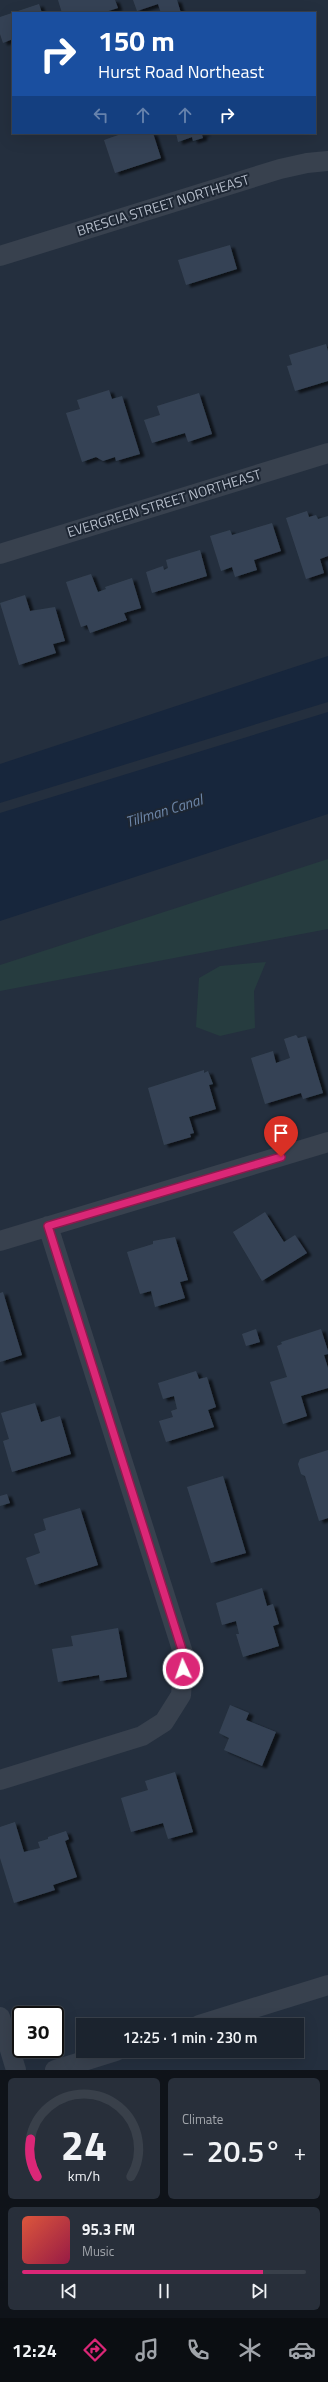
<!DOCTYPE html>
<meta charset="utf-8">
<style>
body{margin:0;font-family:"Titillium Web",sans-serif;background:#282f3a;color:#f1f3f6;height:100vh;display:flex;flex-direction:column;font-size:15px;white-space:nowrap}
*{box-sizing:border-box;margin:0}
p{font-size:13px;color:#a0a4aa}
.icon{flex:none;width:22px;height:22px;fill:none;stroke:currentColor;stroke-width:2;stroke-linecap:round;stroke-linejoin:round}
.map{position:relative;height:2070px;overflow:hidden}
.sheet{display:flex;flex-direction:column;gap:8px;padding:8px;background:#0f1319;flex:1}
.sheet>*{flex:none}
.banner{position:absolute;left:12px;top:12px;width:304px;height:122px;border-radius:0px;box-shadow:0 4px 16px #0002,0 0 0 1px #39404a;background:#1a4fa0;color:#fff;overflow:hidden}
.speed{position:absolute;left:12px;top:2006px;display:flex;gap:8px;font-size:20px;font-weight:700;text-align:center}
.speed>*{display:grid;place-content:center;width:52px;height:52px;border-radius:50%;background:#1b232e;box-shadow:0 4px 16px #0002,0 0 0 1px #39404a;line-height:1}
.speed .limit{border:2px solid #111;border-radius:6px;background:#fff;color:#111}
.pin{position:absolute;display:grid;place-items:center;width:34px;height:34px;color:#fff;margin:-41px -17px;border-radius:50% 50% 50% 0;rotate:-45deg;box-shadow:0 0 4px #0007}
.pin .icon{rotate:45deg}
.me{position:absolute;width:44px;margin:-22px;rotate:357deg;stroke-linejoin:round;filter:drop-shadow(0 0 3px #0008)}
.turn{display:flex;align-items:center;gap:14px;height:84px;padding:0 20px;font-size:18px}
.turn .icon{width:52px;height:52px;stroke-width:2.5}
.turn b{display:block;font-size:28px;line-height:34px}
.lanes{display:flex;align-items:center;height:38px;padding:0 20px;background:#0003;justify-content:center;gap:20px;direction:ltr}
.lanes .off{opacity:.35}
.big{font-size:30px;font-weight:600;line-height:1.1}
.sheet .tile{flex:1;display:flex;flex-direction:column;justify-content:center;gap:6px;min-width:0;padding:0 14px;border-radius:6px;background:#282f3a}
.sheet .dial{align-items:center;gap:0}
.dial svg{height:104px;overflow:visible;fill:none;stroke:#39404a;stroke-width:7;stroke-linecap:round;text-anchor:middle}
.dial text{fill:#f1f3f6;stroke:none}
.song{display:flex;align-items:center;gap:12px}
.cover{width:48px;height:48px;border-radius:6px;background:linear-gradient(135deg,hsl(10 70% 55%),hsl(340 70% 35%))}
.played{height:4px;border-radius:2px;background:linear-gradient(90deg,#db2777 85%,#39404a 85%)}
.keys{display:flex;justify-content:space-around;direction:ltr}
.heat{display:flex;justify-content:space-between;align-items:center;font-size:22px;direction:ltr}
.sheet .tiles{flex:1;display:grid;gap:8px;grid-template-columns:1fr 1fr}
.tile:last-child{grid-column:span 2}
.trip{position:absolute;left:76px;top:2018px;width:228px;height:40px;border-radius:0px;background:#1b232e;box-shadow:0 4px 16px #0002,0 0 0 1px #39404a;font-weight:600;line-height:40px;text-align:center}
.menu{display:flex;height:64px;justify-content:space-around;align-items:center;background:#0b0e12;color:#a0a4aa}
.menu .icon{width:28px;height:28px}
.menu .selected{color:#db2777}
.menu b{font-size:18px;color:#f1f3f6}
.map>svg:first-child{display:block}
.green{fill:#263c3f}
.water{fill:#17263c}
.building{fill:#364354;filter:url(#shadow)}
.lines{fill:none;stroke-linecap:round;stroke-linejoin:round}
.street{stroke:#38414e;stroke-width:20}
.route-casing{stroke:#8e194d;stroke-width:10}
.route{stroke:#db2777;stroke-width:7}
.labels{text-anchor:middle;stroke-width:4;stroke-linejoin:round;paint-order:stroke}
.street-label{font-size:14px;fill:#b4bcc9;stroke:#1d2633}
.water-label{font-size:15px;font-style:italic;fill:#6d86a8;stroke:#1d2633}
</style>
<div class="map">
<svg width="328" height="2070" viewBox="0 0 328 2070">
<defs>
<filter id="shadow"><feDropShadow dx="4.5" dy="2.5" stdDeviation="1" flood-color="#0009"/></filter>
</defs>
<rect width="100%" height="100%" fill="#242f3e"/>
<path class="green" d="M328 859V929L0 991V965Z
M266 962 254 991 255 1028 220 1036 196 1027 199 978 220 966Z"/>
<path class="water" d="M328 656V702L0 803V764Z
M328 712V814L0 921V813Z"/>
<path class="building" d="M58 0H115L118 8 102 13H62Z
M133 0H177L181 13H161L158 4 137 11Z
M39 4 42 13H13V39L3 43 0 34V17Z
M124 133H153L161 158 115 173 104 140Z
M176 133H207L202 135 203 138 193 141 192 137 178 142Z
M230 245 237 269 186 285 178 260Z
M326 344 328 351V381L295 391 287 366 292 365 289 355Z
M109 390 112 399 122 396 140 454 116 461 115 457 103 461 96 457 82 462 66 413 80 409 77 400Z
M199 393 212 434 188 442 185 433 152 443 144 420 160 415 157 406Z
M307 511 309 517 316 515 318 519 328 516V556L320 559 324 573 306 579 286 518Z
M272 523 281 551 254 560 257 570 235 577 232 567 221 571 210 536 230 530 232 535Z
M200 550 207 576 152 593 146 572 163 566 164 570 168 568 166 560Z
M91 574 98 592 106 589 105 587 132 578 141 608 124 613 127 620 90 633 87 625 81 627 66 582Z
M25 595 30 611 55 607 65 641 53 644 56 653 19 665 0 603Z
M296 1035 298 1038 306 1036 323 1093 303 1099 301 1093 265 1104 251 1058 273 1051 276 1063 290 1058 284 1039Z
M204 1070V1073L208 1071 213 1084 209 1085 216 1109 189 1117 194 1133 190 1134 191 1137 164 1145 148 1088Z
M265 1212 284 1242 295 1235 307 1253 262 1281 233 1232Z
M175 1237 188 1280 180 1282 185 1298 155 1307 151 1291 140 1294 127 1252 153 1244V1241Z
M3 1292 22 1355 0 1362V1293Z
M256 1329 260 1342 246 1346 242 1334Z
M321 1329 328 1351V1354L324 1355 328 1368V1388L301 1396 307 1416 283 1424 270 1382 287 1377 277 1346 282 1344 281 1342Z
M196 1371 199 1379 207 1377 216 1407 208 1410 214 1427 166 1442 159 1421 173 1417 171 1411 177 1409 174 1396 163 1399 158 1383Z
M35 1403 41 1422 60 1416 71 1454 12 1472 3 1441 9 1439 1 1413Z
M328 1450V1518L319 1521 305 1476 301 1474 298 1464 300 1459Z
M223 1476 246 1553 211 1563 187 1487Z
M7 1494 10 1503 0 1506V1496Z
M80 1508 98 1565 35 1585 26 1558 40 1553 34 1534 46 1530 43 1519Z
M262 1588 267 1606 273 1604 279 1624 273 1626 279 1646 243 1657 236 1634H239L236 1621 222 1625 216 1603Z
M118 1628 127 1677 100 1681 99 1675 58 1682 52 1649 73 1646 71 1636Z
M230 1705 249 1713 246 1720 276 1732 262 1766 224 1750 229 1738 219 1733Z
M175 1772 193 1832 168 1839 163 1823 131 1832 121 1798 148 1790 145 1781Z
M15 1822 24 1852 40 1848 38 1842 48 1839V1837L66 1831 69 1839 65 1841 77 1877 53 1885 55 1890 14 1903 0 1858V1827Z"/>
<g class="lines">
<path class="street" d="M0 256 280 169 307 163 328 161
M0 554 328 453
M0 1241 328 1142
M0 1780 142 1736 164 1722 181 1695 184 1656 48 1226
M0 2017 16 2070
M199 2025 328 1985
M55 2070 116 2051"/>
</g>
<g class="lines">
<g class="route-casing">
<path id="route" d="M183 1669 184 1656 48 1226 281 1157"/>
</g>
<use href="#route" class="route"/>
</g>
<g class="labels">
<g class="street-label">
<text transform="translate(163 205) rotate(-17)" y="5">BRESCIA STREET NORTHEAST</text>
<text transform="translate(164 503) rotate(-17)" y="5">EVERGREEN STREET NORTHEAST</text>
</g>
<g class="water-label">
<text transform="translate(164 811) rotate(-17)" y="5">Tillman Canal</text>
</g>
</g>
</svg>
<div class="speed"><div class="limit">30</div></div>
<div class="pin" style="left:281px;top:1157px;background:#d93025"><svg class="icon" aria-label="arrive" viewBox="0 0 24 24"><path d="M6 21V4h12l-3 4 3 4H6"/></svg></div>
<svg class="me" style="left:183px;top:1669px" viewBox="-20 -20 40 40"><circle r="17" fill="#db2777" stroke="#fff" stroke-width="3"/><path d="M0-11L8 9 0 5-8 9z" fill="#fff"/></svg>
<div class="trip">12:25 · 1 min · 230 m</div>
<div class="banner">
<div class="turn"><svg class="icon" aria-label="right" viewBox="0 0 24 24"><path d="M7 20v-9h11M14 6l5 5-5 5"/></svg><div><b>150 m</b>Hurst Road Northeast</div></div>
<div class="lanes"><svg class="icon off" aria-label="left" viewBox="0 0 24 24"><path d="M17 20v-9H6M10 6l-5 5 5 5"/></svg><svg class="icon off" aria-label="ahead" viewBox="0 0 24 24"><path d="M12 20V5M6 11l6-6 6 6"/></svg><svg class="icon off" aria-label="ahead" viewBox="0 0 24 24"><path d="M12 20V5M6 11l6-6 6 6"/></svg><svg class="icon" aria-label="right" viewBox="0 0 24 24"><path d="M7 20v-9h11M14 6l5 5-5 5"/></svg></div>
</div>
</div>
<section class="sheet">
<div class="tiles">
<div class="tile dial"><svg viewBox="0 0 100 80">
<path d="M14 69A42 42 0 1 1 86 69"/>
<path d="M14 69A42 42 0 0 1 9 40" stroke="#db2777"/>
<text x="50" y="56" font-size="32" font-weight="700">24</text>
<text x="50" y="72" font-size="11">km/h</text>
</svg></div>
<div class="tile"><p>Climate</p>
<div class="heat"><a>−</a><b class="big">20.5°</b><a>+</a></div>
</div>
<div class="tile">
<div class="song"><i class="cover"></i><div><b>95.3 FM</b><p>Music</p></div></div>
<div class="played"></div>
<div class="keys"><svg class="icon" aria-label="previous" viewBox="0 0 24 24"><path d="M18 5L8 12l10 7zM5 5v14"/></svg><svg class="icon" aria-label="pause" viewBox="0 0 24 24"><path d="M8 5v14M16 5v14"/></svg><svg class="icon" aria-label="next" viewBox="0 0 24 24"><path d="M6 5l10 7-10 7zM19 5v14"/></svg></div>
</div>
</div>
</section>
<nav class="menu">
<b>12:24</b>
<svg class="icon selected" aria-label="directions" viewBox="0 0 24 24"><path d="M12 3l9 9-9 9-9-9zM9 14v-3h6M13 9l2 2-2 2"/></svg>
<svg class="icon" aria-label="music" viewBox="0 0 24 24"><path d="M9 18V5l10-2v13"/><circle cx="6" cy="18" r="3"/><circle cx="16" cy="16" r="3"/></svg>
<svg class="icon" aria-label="phone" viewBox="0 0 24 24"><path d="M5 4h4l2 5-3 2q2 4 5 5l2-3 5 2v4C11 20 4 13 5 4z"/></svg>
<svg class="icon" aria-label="climate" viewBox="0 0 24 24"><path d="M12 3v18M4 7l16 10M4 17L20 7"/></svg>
<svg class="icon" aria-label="car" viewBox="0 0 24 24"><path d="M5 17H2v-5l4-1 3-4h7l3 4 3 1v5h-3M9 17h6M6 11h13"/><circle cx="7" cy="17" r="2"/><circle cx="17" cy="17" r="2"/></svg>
</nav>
